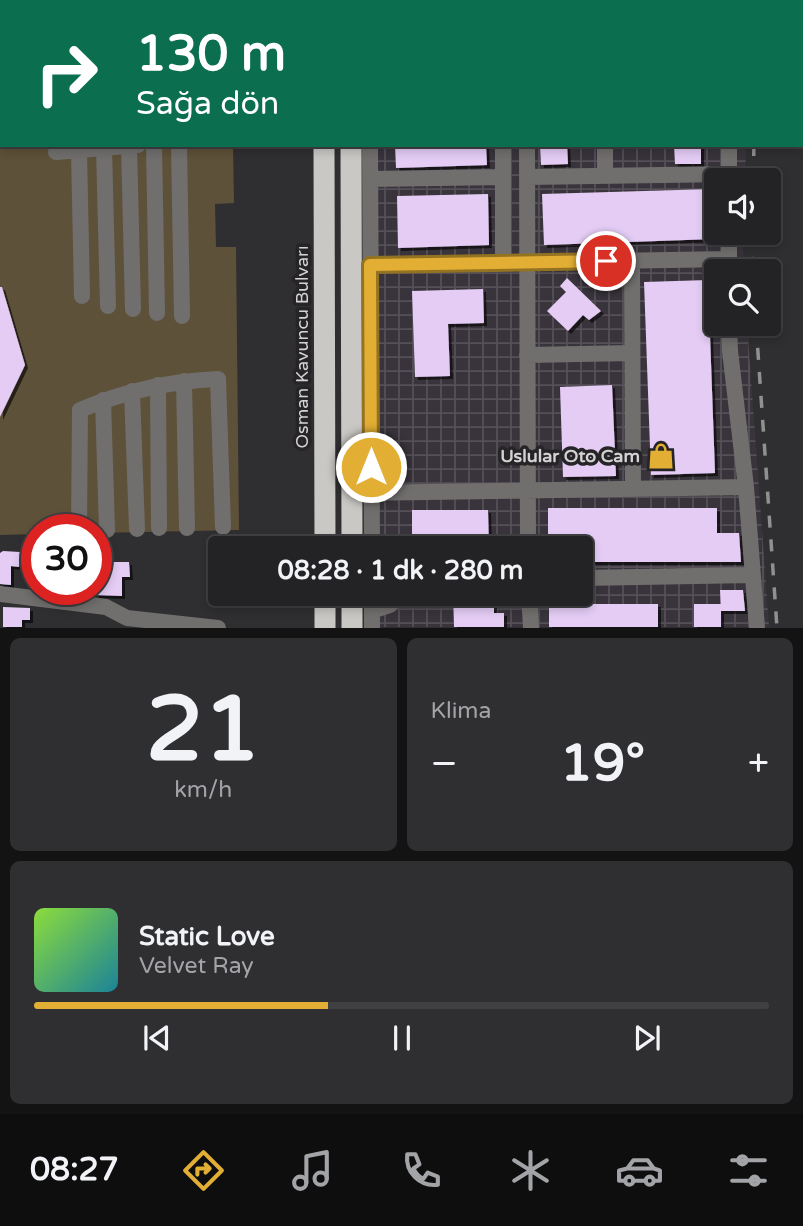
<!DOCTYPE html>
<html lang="tr">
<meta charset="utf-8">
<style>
body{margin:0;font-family:"Varela Round",sans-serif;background:#2f2f32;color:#f1f3f6;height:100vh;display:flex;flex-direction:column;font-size:26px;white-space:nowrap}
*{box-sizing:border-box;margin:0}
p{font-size:23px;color:#a3a4a7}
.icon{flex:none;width:38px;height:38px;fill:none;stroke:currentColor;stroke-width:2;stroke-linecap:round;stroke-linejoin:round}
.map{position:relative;height:628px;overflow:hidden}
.sheet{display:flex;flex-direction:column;gap:10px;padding:10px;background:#131314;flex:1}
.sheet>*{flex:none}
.banner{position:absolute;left:0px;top:0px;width:803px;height:147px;box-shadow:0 4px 10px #0003,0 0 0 2px #403f42;background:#0b6e4f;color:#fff;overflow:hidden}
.tools{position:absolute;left:704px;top:168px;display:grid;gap:14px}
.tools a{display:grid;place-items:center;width:77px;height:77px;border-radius:7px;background:#232225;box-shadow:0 4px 10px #0003,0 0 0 2px #403f42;font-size:35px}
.speed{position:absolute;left:21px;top:514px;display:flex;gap:14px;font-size:35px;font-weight:700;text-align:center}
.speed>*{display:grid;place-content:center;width:91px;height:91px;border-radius:50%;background:#232225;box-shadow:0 4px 10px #0003,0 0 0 2px #403f42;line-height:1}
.speed .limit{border:10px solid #d22;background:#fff;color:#111}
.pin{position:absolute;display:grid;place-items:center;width:60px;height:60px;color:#fff;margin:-30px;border:4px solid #fff;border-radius:50%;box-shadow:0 2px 7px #0007}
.me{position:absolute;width:77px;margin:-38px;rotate:0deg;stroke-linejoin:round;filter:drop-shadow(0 0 5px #0008)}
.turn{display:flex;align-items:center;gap:24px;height:147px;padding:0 21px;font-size:32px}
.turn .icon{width:91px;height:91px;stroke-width:2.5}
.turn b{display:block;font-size:49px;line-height:60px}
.big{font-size:52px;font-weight:800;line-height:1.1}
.sheet .widget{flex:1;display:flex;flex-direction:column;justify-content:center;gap:10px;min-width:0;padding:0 24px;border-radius:10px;background:#2f2f32}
.sheet .dial{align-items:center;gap:0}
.dial b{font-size:91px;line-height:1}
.song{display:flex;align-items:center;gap:21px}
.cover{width:84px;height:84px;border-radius:10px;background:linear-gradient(135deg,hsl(90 70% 55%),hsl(190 70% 35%))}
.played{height:7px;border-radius:4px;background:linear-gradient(90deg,#e2af34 40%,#403f42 40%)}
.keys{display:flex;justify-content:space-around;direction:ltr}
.heat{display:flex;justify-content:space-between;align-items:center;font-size:38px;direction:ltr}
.sheet .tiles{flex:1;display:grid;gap:10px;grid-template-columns:1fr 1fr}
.widget:last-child{grid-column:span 2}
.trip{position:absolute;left:208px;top:536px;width:385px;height:70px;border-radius:7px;background:#232225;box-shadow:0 4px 10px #0003,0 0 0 2px #403f42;font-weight:800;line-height:70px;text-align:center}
.dock{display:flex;height:112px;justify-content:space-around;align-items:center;background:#0e0e0f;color:#a3a4a7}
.dock .icon{width:49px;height:49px}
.dock .current{color:#e2af34}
.dock b{font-size:32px;color:#f1f3f6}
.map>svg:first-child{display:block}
.industrial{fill:url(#industrial-grid)}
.pitch{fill:#5e5139}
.building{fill:#e4ccf5;filter:url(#shadow)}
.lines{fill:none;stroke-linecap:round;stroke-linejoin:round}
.minor{stroke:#706f6d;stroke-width:16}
.highway{stroke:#cac8c4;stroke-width:21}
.rail{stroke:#919091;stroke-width:3.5;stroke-dasharray:12 12;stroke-linecap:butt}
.route-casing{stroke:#937222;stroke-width:18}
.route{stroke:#e2af34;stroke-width:12}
.labels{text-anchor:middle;stroke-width:7;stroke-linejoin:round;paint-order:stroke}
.street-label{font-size:18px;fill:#d4d3d4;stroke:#262427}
.poi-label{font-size:18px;font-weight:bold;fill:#d4d3d4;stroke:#262427;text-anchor:end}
</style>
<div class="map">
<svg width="803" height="628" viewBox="0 0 803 628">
<defs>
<pattern id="industrial-grid" width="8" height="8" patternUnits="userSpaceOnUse" patternTransform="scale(1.75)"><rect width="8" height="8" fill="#39343c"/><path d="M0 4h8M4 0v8" fill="none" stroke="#555057"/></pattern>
<filter id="shadow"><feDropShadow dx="3" dy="3" stdDeviation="0" flood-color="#0009"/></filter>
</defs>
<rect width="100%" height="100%" fill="#2f2e31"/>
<path class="industrial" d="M366 0H750L366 2Z
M369 145H746L745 180H716V233H743L744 271H716V324H747L769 627H377V593H581V548H376Z"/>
<path class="pitch" d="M0 131 2 145H233L234 203 215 204 216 247H236L239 530 96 533V530H37V534L0 535Z"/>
<path class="building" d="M395 145H486L487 165 396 168Z
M540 145H567L568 164 541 165Z
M674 145H701V164H675Z
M712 189 714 239 544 245 542 194Z
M488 194 489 245 398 248 397 196Z
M567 278 601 311 589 320 583 315 568 331 547 311 566 292 560 286Z
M708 280 715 473 651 475 644 282Z
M0 287H2L25 365 0 417Z
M483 289 484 323 448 324 450 376 415 377 412 291Z
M612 385 616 476 563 477 560 387Z
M548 508H717V533H739L741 562H581V548H548Z
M412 510H488L489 548H452V540L412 539Z
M3 551 20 552 19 567 11 566V585L0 584V553Z
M113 562H129L130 577H122V596L96 595V581H103V564H113Z
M720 590H743L745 611H721Z
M453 593H494V613H504V627H454Z
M549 604H658V627H549Z
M694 604H721V627H694Z
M3 607 30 608V620H22V627H3Z"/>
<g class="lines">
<path class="minor" d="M7 0V2
M119 0V2
M234 0V2
M287 0V2
M370 0V2
M401 0V2
M559 0V2
M729 0V2
M0 109H2
M154 145 157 313
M179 145 182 316
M370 145 372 548
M503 145V263
M527 145 528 548
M605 145V175
M729 145V180
M129 146 133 309
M104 148 108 306
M79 150 82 296
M56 152 138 145
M527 177 729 174
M370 179 503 177
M729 233V271
M632 261 633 489
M370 265 729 259
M729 324 730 351 746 487 757 628
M527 355 632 353
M184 381 187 528
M158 385 159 528
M132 391 137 529
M103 400 107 530
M360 493 746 487
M79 530 80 410C125 391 169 381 218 379L223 527
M372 541 386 542 395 548
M581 578 753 575
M372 593V628
M529 593 531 628
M0 594 106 607 127 618 218 628
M372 611 390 605 400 593"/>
<path class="highway" d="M322 0V2
M350 0V2
M324 145 325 548
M351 145 352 548
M325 593V628
M352 593V628"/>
<path class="rail" d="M758 2V0
M753 180 754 145
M751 233 753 271
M756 324 777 628"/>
</g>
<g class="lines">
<g class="route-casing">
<path id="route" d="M371 467 370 265 606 261"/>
</g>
<use href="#route" class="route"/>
</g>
<defs>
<g id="shop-bare" transform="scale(2.1)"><path d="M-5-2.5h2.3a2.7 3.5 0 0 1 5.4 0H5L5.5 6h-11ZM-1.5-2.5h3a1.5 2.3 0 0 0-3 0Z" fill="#e2af34" stroke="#262427" stroke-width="2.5" paint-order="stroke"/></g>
</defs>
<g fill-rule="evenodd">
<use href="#shop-bare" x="661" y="456"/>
</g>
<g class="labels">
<g class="street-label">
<text transform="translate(302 347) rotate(-90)" y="6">Osman Kavuncu Bulvarı</text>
</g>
<g class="poi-label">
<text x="640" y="462">Uslular Oto Cam</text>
</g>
</g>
</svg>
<div class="tools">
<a><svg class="icon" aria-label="sound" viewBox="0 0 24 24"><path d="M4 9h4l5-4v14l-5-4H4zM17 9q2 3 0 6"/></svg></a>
<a><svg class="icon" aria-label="search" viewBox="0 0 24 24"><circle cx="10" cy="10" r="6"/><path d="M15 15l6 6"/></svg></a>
</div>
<div class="speed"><div class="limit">30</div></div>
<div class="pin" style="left:606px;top:261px;background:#d93025"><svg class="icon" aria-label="arrive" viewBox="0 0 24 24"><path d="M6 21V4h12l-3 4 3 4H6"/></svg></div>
<svg class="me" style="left:371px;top:467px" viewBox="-20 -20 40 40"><circle r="17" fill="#e2af34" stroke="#fff" stroke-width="3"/><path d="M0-11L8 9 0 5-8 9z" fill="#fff"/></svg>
<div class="trip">08:28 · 1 dk · 280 m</div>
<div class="banner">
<div class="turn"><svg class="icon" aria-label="right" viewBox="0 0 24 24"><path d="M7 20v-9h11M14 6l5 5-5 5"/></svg><div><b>130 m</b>Sağa dön</div></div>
</div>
</div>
<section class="sheet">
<div class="tiles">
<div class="widget dial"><b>21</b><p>km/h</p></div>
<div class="widget"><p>Klima</p>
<div class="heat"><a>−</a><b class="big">19°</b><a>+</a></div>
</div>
<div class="widget">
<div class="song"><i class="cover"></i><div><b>Static Love</b><p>Velvet Ray</p></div></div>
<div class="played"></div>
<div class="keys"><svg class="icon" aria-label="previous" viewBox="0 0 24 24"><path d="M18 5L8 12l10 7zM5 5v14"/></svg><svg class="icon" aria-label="pause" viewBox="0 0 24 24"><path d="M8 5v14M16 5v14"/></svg><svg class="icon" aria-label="next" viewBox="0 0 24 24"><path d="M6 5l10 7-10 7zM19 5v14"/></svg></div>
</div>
</div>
</section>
<nav class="dock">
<b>08:27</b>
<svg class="icon current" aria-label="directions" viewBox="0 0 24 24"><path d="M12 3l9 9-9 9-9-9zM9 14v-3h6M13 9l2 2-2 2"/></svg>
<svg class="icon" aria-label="music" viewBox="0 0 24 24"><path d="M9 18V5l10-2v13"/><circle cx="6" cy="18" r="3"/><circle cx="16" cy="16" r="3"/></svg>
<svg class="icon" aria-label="phone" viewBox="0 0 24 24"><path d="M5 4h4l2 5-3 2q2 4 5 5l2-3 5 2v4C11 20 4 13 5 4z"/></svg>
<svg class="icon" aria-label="climate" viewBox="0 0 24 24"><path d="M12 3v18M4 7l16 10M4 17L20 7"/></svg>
<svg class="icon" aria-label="car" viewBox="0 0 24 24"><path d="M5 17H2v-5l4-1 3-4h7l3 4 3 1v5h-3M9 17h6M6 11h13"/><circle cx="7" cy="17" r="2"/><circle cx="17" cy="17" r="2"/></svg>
<svg class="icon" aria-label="filters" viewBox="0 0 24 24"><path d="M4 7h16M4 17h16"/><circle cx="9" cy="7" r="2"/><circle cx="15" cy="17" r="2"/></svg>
</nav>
